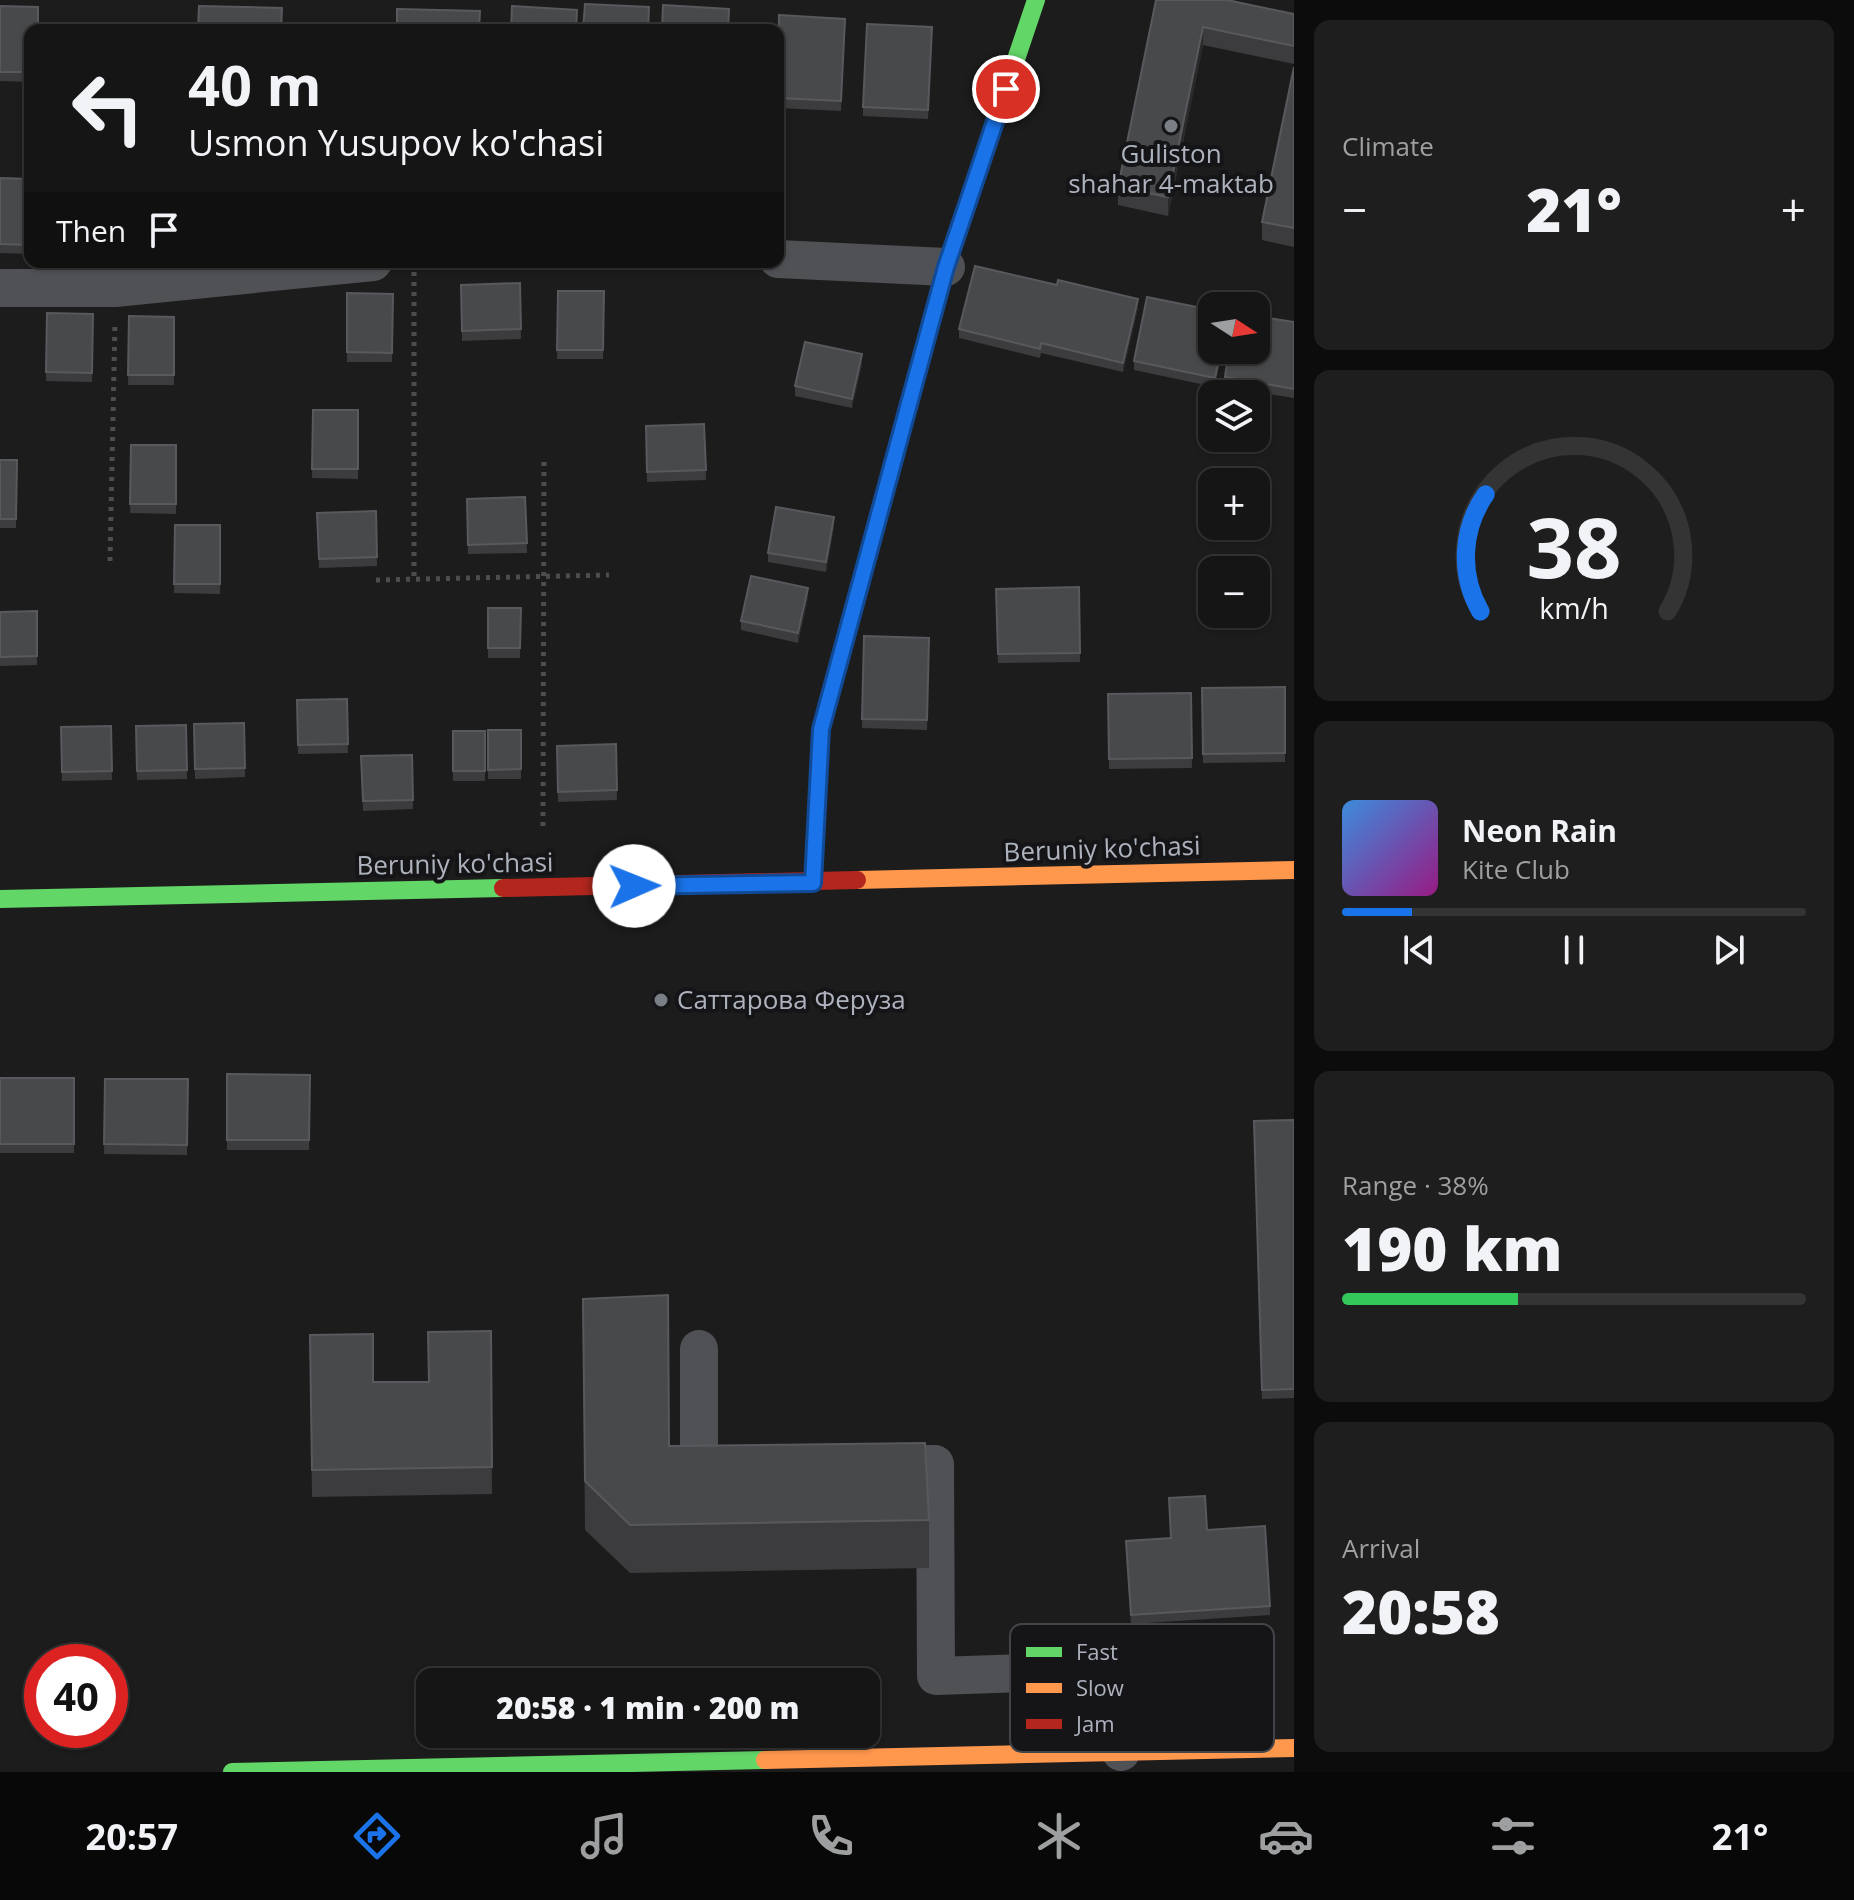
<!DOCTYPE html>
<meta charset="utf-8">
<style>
body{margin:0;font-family:"Open Sans",sans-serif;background:#1e1e1e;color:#f1f3f6;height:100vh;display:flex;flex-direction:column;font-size:30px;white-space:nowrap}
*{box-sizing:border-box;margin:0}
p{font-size:26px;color:#9d9fa0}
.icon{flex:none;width:44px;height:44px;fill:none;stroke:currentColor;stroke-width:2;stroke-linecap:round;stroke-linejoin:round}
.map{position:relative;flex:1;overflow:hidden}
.side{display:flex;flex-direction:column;gap:20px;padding:20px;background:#0c0c0c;width:560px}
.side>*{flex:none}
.guide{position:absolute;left:24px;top:24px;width:760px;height:244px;border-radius:16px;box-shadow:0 2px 6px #0004,0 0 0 2px #343434;background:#151515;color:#f1f3f6;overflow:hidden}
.needle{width:52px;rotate:102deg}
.tools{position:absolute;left:1198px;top:292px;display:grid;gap:16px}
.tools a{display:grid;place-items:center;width:72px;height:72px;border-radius:16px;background:#151515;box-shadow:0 2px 6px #0004,0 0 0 2px #343434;font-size:40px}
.speed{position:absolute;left:24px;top:1644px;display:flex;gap:16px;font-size:40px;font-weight:700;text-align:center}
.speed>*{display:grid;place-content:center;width:104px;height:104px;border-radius:50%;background:#151515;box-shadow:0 2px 6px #0004,0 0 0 2px #343434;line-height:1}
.speed .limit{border:12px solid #d22;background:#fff;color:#111}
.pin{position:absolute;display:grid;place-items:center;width:68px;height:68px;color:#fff;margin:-34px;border:4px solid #fff;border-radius:50%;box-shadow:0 2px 8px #0007}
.me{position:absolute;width:88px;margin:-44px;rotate:89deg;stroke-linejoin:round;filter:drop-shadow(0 0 6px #0008)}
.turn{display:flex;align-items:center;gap:28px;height:168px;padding:0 32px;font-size:36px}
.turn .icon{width:104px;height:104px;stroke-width:2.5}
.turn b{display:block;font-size:56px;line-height:68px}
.then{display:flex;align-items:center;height:76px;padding:0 32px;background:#0003;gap:16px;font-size:30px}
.big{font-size:60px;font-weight:800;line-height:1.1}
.side .tile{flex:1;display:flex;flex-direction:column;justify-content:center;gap:12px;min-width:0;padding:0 28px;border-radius:16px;background:#1e1e1e}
.side .dial{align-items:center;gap:0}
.dial svg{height:208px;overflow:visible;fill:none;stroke:#343434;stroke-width:7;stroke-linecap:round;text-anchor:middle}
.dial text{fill:#f1f3f6;stroke:none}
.song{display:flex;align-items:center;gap:24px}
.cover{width:96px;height:96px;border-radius:12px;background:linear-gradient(135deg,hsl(210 70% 55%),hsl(310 70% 35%))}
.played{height:8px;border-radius:4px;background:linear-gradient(90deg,#1a73e8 15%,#343434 15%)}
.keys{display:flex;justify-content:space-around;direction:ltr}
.heat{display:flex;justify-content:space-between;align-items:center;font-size:44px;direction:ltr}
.charge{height:12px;border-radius:6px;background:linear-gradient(90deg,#34c759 38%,#343434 0)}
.trip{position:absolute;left:416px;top:1668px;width:464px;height:80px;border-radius:16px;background:#151515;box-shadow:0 2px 6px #0004,0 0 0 2px #343434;font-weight:800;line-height:80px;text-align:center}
.tabs{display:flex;height:128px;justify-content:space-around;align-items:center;background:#080808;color:#9d9fa0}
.tabs .icon{width:56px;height:56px}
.tabs .on{color:#1a73e8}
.tabs b{font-size:36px;color:#f1f3f6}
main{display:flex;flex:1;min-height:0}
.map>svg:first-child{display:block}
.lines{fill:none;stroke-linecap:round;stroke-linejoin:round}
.path{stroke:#4c4d4f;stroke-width:5;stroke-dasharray:4 6;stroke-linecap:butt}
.street{stroke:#4f5155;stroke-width:38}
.fast{stroke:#63d668;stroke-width:18}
.slow{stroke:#ff974d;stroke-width:18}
.jam{stroke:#b3261e;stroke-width:18}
.wall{fill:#3c3c3e}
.shaded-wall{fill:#2a2a2a}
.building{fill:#48494b;stroke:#58595d;stroke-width:2}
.route-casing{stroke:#114b97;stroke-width:20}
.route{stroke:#1a73e8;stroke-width:14}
.poi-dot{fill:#7a7e85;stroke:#151518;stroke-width:3}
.labels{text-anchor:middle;stroke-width:8;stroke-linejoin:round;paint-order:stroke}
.poi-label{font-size:26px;fill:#adb2bd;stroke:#151518}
.street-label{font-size:26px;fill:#adb2bd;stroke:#151518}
.key{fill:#151518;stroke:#43444a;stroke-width:2}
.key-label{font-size:22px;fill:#adb2bd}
</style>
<main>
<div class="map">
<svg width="1294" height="1772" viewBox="0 0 1294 1772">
<rect width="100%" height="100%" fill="#1c1c1c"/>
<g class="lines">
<path class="path" d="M414 262V578
M110 561 115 321
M376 580 609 575
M543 826 544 462"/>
<path class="street" d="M778 259 946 267
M0 288H115L373 262
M699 1349V1466L733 1465
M874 1464H935L936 1676 1118 1670 1121 1752"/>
<path class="fast" d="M813 883 821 729 946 267 1036 0
M0 899 503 888
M232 1772 765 1760"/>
<path class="slow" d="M857 880 1294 870
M765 1760 1294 1748"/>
<path class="jam" d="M503 888 857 880"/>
</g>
<path class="wall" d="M1156 0 1294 14V64L1203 45 1168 216 1118 205V187Z
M0 6 30 30V82L0 81Z
M845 19 841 111 778 108V41Z
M932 27 928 119 863 116V107Z
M1294 67V247L1262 240V222Z
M0 178 30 179V254L0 253Z
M520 283 521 339 462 341 461 285Z
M1057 285 1138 308 1123 372 1041 353 1040 358 959 338V329Z
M558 291H604L603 359H557Z
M347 293 393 294 392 362H347Z
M47 313 93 314 92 382 46 381Z
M129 316 174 317V385H128Z
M1294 322V398L1225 387V377Z
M1212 350H1222L1215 387 1134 370V361Z
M862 364 852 408 795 396V386Z
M313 410H358V479L312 478Z
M704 424 706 480 647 482 646 426Z
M131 445H176V514L130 513Z
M0 460H17L16 528H0Z
M525 497 527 553 468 554 467 499Z
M376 511 377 566 319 568 317 513Z
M175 525H220V594L174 593Z
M834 527 826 572 768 562V553Z
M1079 587 1080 662 998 663 996 589Z
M808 598 798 643 741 630V621Z
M488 608H521L520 658H488Z
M37 611V665L0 666V612Z
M864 636 929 638 927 730 862 728Z
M1285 687V762L1203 763 1202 688Z
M1191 693 1192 768 1109 769 1108 694Z
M347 699 348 753 298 754 297 700Z
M244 723 245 777 195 779 194 724Z
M186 725 187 779 137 780 136 726Z
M111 726 112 780 62 781 61 727Z
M488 730H521V779H488Z
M453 731H485V781H453Z
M616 744 617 800 558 802 557 746Z
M412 755 413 809 363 811 361 756Z
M227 1074 310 1075 309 1150H227Z
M0 1078H74V1153H0Z
M105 1079H188L187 1155 104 1154Z
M1294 1120V1398L1262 1399 1254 1121Z
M583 1299 669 1446 929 1520V1568L630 1573 585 1530Z
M491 1331 492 1494 312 1497 310 1335 373 1382H428Z
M1207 1530 1270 1606V1615L1131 1624 1126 1550 1170 1538Z"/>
<path class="shaded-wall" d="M1203 27V45L1168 216V197Z
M1138 299V308L1123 372V363Z
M1221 350H1222L1215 387V378Z
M862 354V364L852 408V399Z
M834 517V527L826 572V562Z
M808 588V598L798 643V633Z"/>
<path class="building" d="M1156 0H1227L1294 14V46L1203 27 1168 197 1118 187Z
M585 4 649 7 648 30H583Z
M663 5 729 9 728 30H662Z
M0 6 38 7V30H30V72H0Z
M199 6 282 8 281 30H198Z
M512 6 577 10 576 30H511Z
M397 9 480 11 479 30H397Z
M779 15 845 19 841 101 778 98Z
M867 24 932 27 928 110 863 107Z
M1294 67V228L1262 222Z
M0 178 30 179V245L0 244Z
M975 266 1057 285 1058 280 1138 299 1123 363 1041 343 1040 349 959 329Z
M520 283 521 329 462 331 461 285Z
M558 291H604L603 350H557Z
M347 293 393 294 392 353 347 352Z
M1147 297 1212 310V350H1221L1215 378 1134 361Z
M47 313 93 314 92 373 46 372Z
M129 316 174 317V375H128Z
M1256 316 1294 322V389L1225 377 1229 350H1256Z
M805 342 862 354 852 399 795 386Z
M313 410H358V469H312Z
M704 424 706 470 647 472 646 426Z
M131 445H176V504H130Z
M0 460H17L16 519H0Z
M525 497 527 543 468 545 467 499Z
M776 507 834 517 826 562 768 553Z
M376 511 377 557 319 559 317 513Z
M175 525H220V584H174Z
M751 576 808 588 798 633 741 621Z
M1079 587 1080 653 998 654 996 589Z
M488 608H521L520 648H488Z
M37 611V656L0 657V612Z
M864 636 929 638 927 720 862 719Z
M1285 687V753L1203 754 1202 688Z
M1191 693 1192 758 1109 759 1108 694Z
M347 699 348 744 298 745 297 700Z
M244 723 245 768 195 769 194 724Z
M186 725 187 770 137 771 136 726Z
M111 726 112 771 62 772 61 727Z
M488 730H521V769L488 770Z
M453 731H485V771H453Z
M616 744 617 790 558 792 557 746Z
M412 755 413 800 363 801 361 756Z
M227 1074 310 1075 309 1140H227Z
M0 1078H74V1144H0Z
M105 1079H188L187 1145 104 1144Z
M1294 1120V1389L1262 1390 1254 1121Z
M668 1295 669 1446 925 1443 929 1520 630 1525 585 1481 583 1299Z
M491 1331 492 1467 312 1470 310 1335 373 1334V1382H429L428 1332Z
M1205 1496 1207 1530 1265 1526 1270 1606 1131 1615 1126 1541 1171 1538 1169 1498Z"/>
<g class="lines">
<g class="route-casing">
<path id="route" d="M634 886 813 883 821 729 946 267 1006 89"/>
</g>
<use href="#route" class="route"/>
</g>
<g class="poi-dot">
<circle cx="1171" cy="126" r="8"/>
<circle cx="661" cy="1000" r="8"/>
</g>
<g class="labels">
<g class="poi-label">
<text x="1171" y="163">Guliston<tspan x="1171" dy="30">shahar 4-maktab</tspan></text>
<text x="677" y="1009" text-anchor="start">Саттарова Феруза</text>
</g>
<g class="street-label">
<text transform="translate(1102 849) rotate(-2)" y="9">Beruniy ko'chasi</text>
<text transform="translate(455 864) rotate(-1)" y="9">Beruniy ko'chasi</text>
</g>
</g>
<rect x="1010" y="1624" width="264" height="128" rx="12" class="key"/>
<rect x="1026" y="1647" width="36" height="10" fill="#63d668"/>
<rect x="1026" y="1683" width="36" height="10" fill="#ff974d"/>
<rect x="1026" y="1719" width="36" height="10" fill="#b3261e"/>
<g class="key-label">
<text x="1076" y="1660">Fast</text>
<text x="1076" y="1696">Slow</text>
<text x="1076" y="1732">Jam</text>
</g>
</svg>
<div class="tools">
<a><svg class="needle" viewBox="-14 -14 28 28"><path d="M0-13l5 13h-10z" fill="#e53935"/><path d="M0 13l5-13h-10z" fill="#9d9fa0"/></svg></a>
<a><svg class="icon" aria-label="layers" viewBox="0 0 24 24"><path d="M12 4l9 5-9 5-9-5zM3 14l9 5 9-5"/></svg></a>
<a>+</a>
<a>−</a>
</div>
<div class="speed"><div class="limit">40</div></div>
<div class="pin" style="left:1006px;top:89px;background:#d93025"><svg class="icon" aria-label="arrive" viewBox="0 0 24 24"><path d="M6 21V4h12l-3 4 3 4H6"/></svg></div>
<svg class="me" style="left:634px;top:886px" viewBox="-20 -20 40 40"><circle r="19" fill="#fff"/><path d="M0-13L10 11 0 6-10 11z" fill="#1a73e8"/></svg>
<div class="trip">20:58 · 1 min · 200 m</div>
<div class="guide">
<div class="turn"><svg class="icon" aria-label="left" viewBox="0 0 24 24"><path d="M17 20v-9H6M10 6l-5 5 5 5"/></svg><div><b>40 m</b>Usmon Yusupov ko'chasi</div></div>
<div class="then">Then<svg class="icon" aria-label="arrive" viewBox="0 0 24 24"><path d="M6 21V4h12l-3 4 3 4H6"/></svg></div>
</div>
</div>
<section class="side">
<div class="tile"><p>Climate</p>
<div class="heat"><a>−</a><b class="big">21°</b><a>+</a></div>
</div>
<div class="tile dial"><svg viewBox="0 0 100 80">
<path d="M14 69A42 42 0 1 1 86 69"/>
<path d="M14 69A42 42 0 0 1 16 24" stroke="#1a73e8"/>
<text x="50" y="56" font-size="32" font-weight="700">38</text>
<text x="50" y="72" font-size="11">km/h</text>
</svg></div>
<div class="tile">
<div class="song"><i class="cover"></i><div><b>Neon Rain</b><p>Kite Club</p></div></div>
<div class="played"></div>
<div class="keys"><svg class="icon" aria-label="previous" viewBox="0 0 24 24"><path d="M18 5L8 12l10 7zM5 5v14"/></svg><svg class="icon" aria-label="pause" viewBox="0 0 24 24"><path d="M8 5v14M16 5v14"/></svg><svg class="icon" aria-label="next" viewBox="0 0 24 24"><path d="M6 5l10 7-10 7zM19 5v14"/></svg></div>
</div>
<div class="tile"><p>Range · 38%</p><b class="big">190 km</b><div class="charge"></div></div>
<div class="tile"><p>Arrival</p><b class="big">20:58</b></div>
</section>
</main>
<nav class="tabs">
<b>20:57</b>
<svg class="icon on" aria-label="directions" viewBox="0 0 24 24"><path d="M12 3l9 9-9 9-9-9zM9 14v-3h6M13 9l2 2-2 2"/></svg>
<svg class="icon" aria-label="music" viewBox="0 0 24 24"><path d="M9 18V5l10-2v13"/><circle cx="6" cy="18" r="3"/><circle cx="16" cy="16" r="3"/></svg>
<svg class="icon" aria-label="phone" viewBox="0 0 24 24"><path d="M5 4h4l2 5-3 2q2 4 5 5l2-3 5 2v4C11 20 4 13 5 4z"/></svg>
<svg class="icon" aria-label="climate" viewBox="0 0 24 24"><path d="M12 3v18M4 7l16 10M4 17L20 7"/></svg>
<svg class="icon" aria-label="car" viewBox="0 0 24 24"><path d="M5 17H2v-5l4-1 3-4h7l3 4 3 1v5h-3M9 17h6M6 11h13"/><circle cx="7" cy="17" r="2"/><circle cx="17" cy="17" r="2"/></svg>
<svg class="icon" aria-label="filters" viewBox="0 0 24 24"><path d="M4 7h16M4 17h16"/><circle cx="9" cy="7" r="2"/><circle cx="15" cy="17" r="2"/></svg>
<b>21°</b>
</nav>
